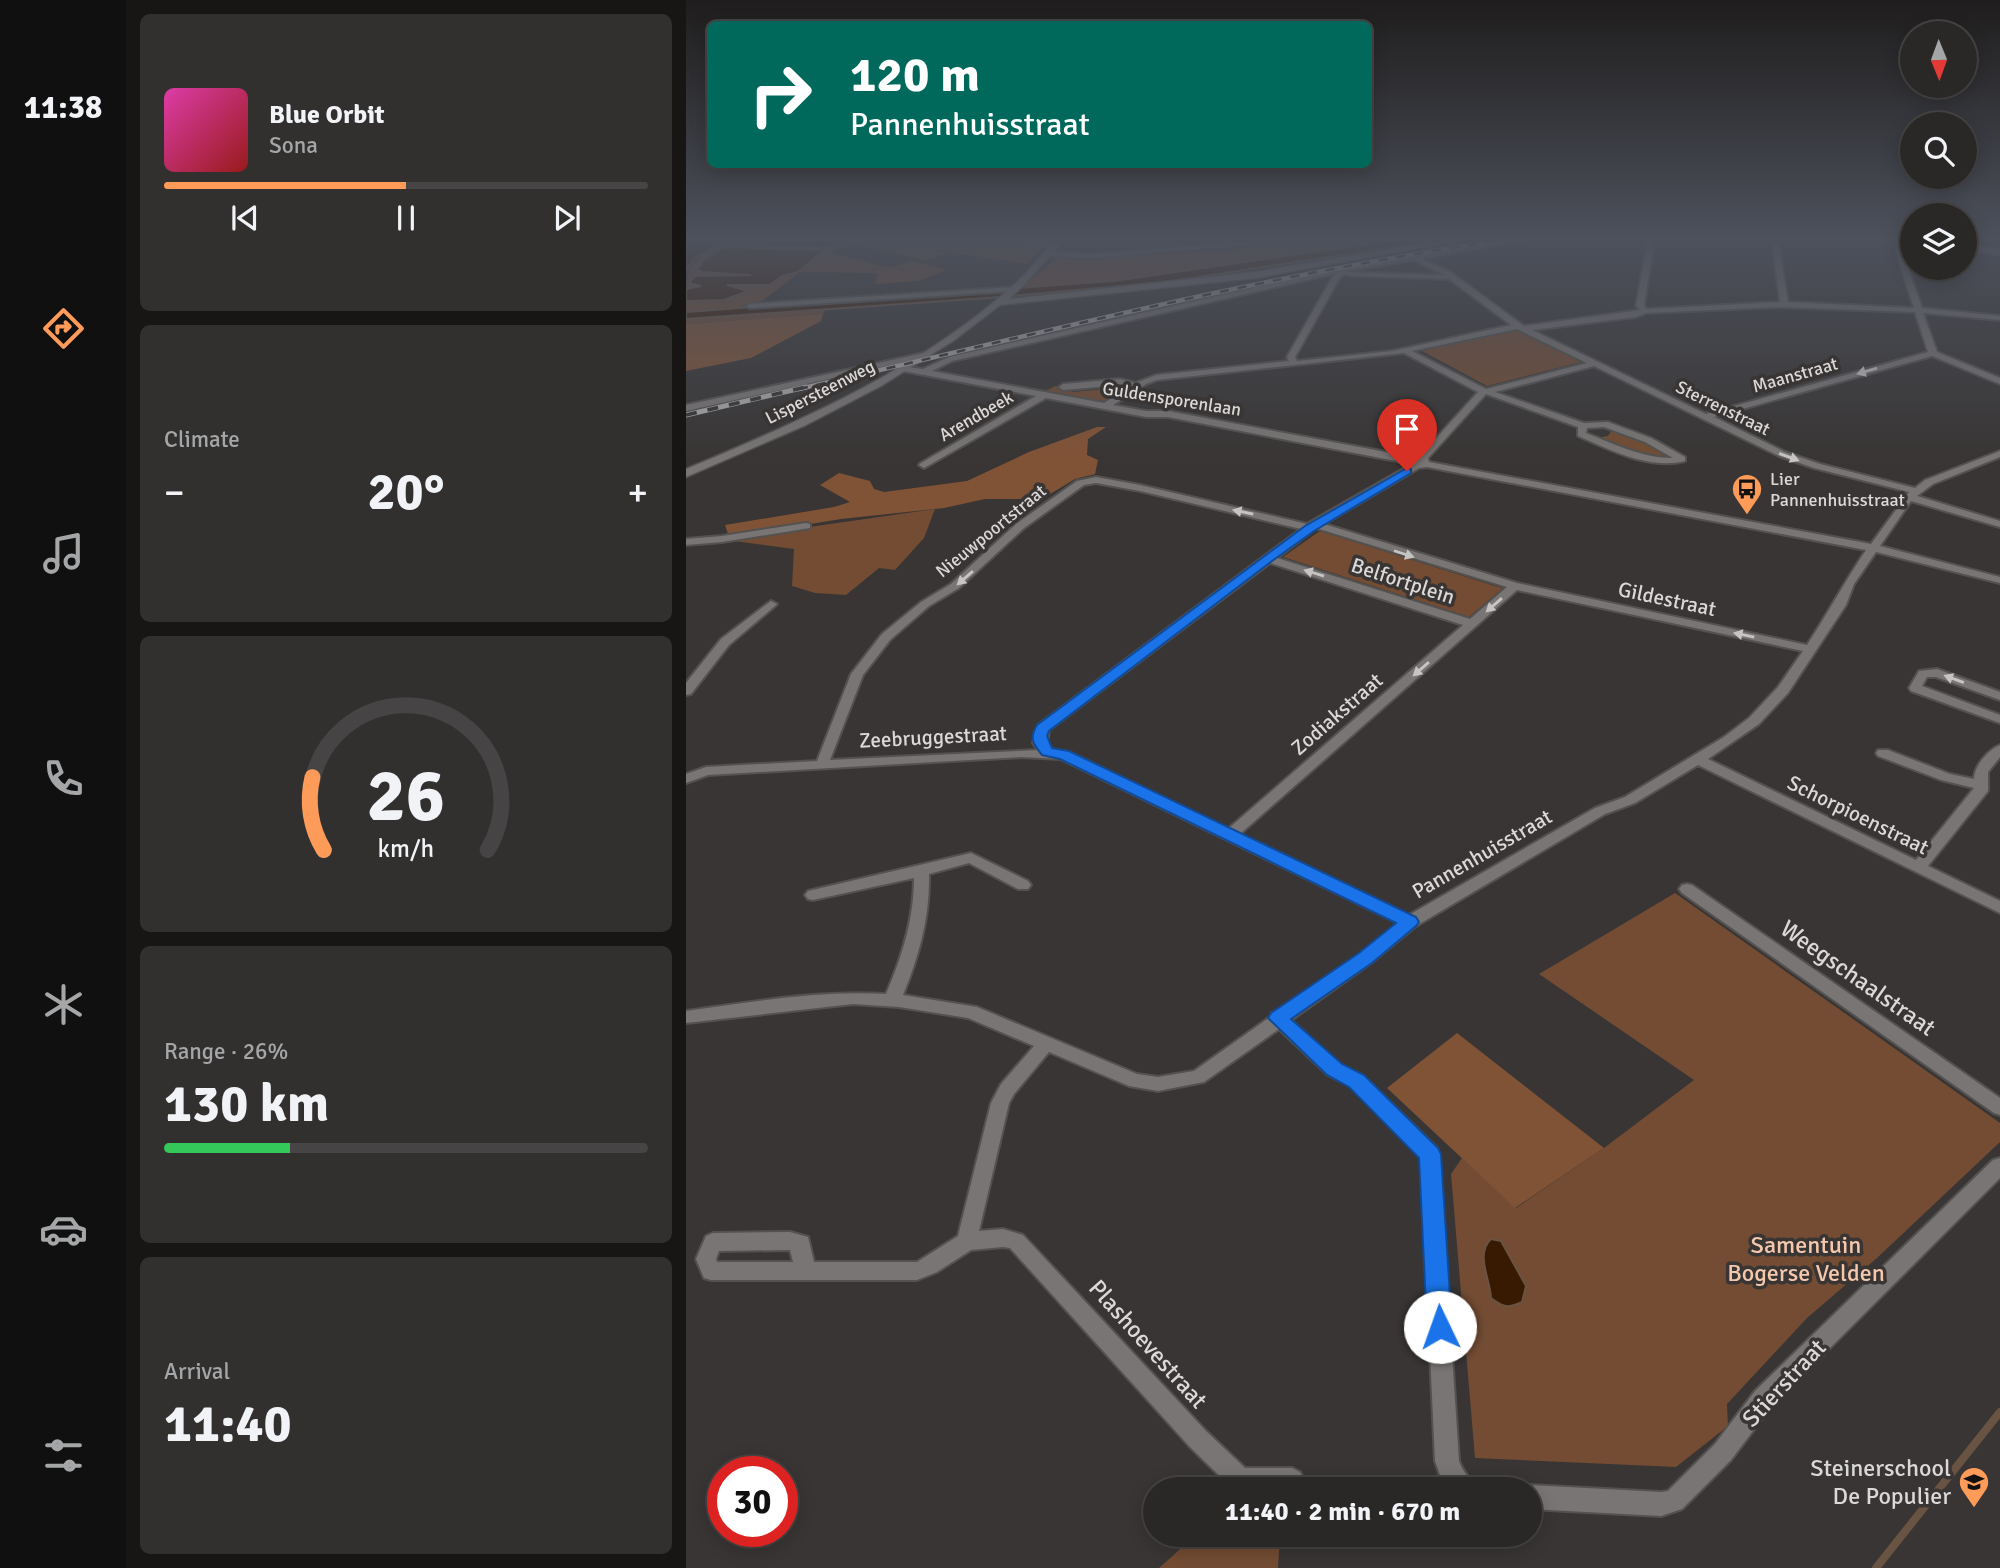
<!DOCTYPE html>
<meta charset="utf-8">
<style>
body{margin:0;font-family:Signika,sans-serif;background:#32302f;color:#f1f3f6;height:100vh;display:flex;flex-direction:column;font-size:26px;white-space:nowrap}
*{box-sizing:border-box;margin:0}
p{font-size:23px;color:#a5a6a7}
.icon{flex:none;width:38px;height:38px;fill:none;stroke:currentColor;stroke-width:2;stroke-linecap:round;stroke-linejoin:round}
.map{position:relative;flex:1;overflow:hidden}
.drawer{display:flex;flex-direction:column;gap:14px;padding:14px;background:#171615;width:560px}
.drawer>*{flex:none}
.top-card{position:absolute;left:21px;top:21px;width:665px;height:147px;border-radius:10px;box-shadow:0 4px 18px #0003,0 0 0 2px #464444;background:#00695c;color:#fff;overflow:hidden}
.needle{width:46px;rotate:179deg}
.fabs{position:absolute;left:1214px;top:21px;display:grid;gap:14px}
.fabs a{display:grid;place-items:center;width:77px;height:77px;border-radius:50%;background:#2a2827;box-shadow:0 4px 18px #0003,0 0 0 2px #464444;font-size:35px}
.speed{position:absolute;left:21px;top:1456px;display:flex;gap:14px;font-size:35px;font-weight:700;text-align:center}
.speed>*{display:grid;place-content:center;width:91px;height:91px;border-radius:50%;background:#2a2827;box-shadow:0 4px 18px #0003,0 0 0 2px #464444;line-height:1}
.speed .limit{border:10px solid #d22;background:#fff;color:#111}
.pin{position:absolute;display:grid;place-items:center;width:60px;height:60px;color:#fff;margin:-72px -30px;border-radius:50% 50% 50% 0;rotate:-45deg;box-shadow:0 0 7px #0007}
.pin .icon{rotate:45deg}
.me{position:absolute;width:77px;margin:-38px;rotate:357deg;stroke-linejoin:round;filter:drop-shadow(0 0 5px #0008)}
.turn{display:flex;align-items:center;gap:24px;height:147px;padding:0 28px;font-size:32px}
.turn .icon{width:91px;height:91px;stroke-width:2.5}
.turn b{display:block;font-size:49px;line-height:60px}
.big{font-size:52px;font-weight:700;line-height:1.1}
.drawer .tile{flex:1;display:flex;flex-direction:column;justify-content:center;gap:10px;min-width:0;padding:0 24px;border-radius:10px;background:#32302f}
.drawer .dial{align-items:center;gap:0}
.dial svg{height:182px;overflow:visible;fill:none;stroke:#464444;stroke-width:7;stroke-linecap:round;text-anchor:middle}
.dial text{fill:#f1f3f6;stroke:none}
.song{display:flex;align-items:center;gap:21px}
.cover{width:84px;height:84px;border-radius:10px;background:linear-gradient(135deg,hsl(320 70% 55%),hsl(0 70% 35%))}
.played{height:7px;border-radius:4px;background:linear-gradient(90deg,#fe9b58 50%,#464444 50%)}
.keys{display:flex;justify-content:space-around;direction:ltr}
.heat{display:flex;justify-content:space-between;align-items:center;font-size:38px;direction:ltr}
.charge{height:10px;border-radius:5px;background:linear-gradient(90deg,#34c759 26%,#464444 0)}
.trip{position:absolute;left:457px;top:1477px;width:399px;height:70px;border-radius:35px;background:#2a2827;box-shadow:0 4px 18px #0003,0 0 0 2px #464444;font-weight:700;line-height:70px;text-align:center}
main{display:flex;flex:1;min-height:0}
.menu{display:flex;flex-direction:column;width:126px;justify-content:space-around;align-items:center;background:#111010;color:#a5a6a7}
.menu .icon{width:49px;height:49px}
.menu .active{color:#fe9b58}
.menu b{font-size:32px;color:#f1f3f6}
.map>svg:first-child{display:block}
.green{fill:#734c33}
.forest{fill:#815336}
.water{fill:#381902;stroke:#695342;stroke-width:2}
.lines{fill:none;stroke-linecap:round;stroke-linejoin:round}
.stream-far1{stroke:#695342;stroke-width:2.5}
.stream{stroke:#695342;stroke-width:8}
.street-casing{stroke:#535250;stroke-width:4}
.secondary-casing{stroke:#535250;stroke-width:3}
.street{fill:#797574;fill-rule:evenodd}
.secondary{fill:#797574;fill-rule:evenodd}
.rail-far1-casing{stroke:#aba9a8;stroke-width:4.5}
.rail-casing{stroke:#aba9a8;stroke-width:5}
.rail-far1{stroke:#383534;stroke-width:2.5;stroke-dasharray:9;stroke-linecap:butt}
.rail{stroke:#383534;stroke-width:3.5;stroke-dasharray:11;stroke-linecap:butt}
.oneway{fill:#c7c5c4}
.route{fill:#1a73e8;stroke:#114b97;stroke-width:2}
.labels{text-anchor:middle;stroke-width:7;stroke-linejoin:round;paint-order:stroke}
.far-street-label{font-size:18px;fill:#dad9d8;stroke:#383534}
.far-poi-label{font-size:18px;fill:#dad9d8;stroke:#383534;text-anchor:start}
.street-label{font-size:21px;fill:#dad9d8;stroke:#383534}
.near-street-label{font-size:24px;fill:#dad9d8;stroke:#383534}
.near-park-label{font-size:24px;fill:#f5c8ad;stroke:#383534}
.near-poi-label{font-size:24px;fill:#dad9d8;stroke:#383534;text-anchor:end}
</style>
<main>
<nav class="menu">
<b>11:38</b>
<svg class="icon active" aria-label="directions" viewBox="0 0 24 24"><path d="M12 3l9 9-9 9-9-9zM9 14v-3h6M13 9l2 2-2 2"/></svg>
<svg class="icon" aria-label="music" viewBox="0 0 24 24"><path d="M9 18V5l10-2v13"/><circle cx="6" cy="18" r="3"/><circle cx="16" cy="16" r="3"/></svg>
<svg class="icon" aria-label="phone" viewBox="0 0 24 24"><path d="M5 4h4l2 5-3 2q2 4 5 5l2-3 5 2v4C11 20 4 13 5 4z"/></svg>
<svg class="icon" aria-label="climate" viewBox="0 0 24 24"><path d="M12 3v18M4 7l16 10M4 17L20 7"/></svg>
<svg class="icon" aria-label="car" viewBox="0 0 24 24"><path d="M5 17H2v-5l4-1 3-4h7l3 4 3 1v5h-3M9 17h6M6 11h13"/><circle cx="7" cy="17" r="2"/><circle cx="17" cy="17" r="2"/></svg>
<svg class="icon" aria-label="filters" viewBox="0 0 24 24"><path d="M4 7h16M4 17h16"/><circle cx="9" cy="7" r="2"/><circle cx="15" cy="17" r="2"/></svg>
</nav>
<section class="drawer">
<div class="tile">
<div class="song"><i class="cover"></i><div><b>Blue Orbit</b><p>Sona</p></div></div>
<div class="played"></div>
<div class="keys"><svg class="icon" aria-label="previous" viewBox="0 0 24 24"><path d="M18 5L8 12l10 7zM5 5v14"/></svg><svg class="icon" aria-label="pause" viewBox="0 0 24 24"><path d="M8 5v14M16 5v14"/></svg><svg class="icon" aria-label="next" viewBox="0 0 24 24"><path d="M6 5l10 7-10 7zM19 5v14"/></svg></div>
</div>
<div class="tile"><p>Climate</p>
<div class="heat"><a>−</a><b class="big">20°</b><a>+</a></div>
</div>
<div class="tile dial"><svg viewBox="0 0 100 80">
<path d="M14 69A42 42 0 1 1 86 69"/>
<path d="M14 69A42 42 0 0 1 9 37" stroke="#fe9b58"/>
<text x="50" y="56" font-size="32" font-weight="700">26</text>
<text x="50" y="72" font-size="11">km/h</text>
</svg></div>
<div class="tile"><p>Range · 26%</p><b class="big">130 km</b><div class="charge"></div></div>
<div class="tile"><p>Arrival</p><b class="big">11:40</b></div>
</section>
<div class="map">
<svg width="1314" height="1568" viewBox="0 0 1314 1568">
<rect width="100%" height="100%" fill="#383534"/>
<path class="green" d="M39 240H294L357 247 340 264 263 252 238 260 168 243 142 252 203 268 226 261 261 270 232 281 189 284 192 273 114 272 67 308 0 312C0 263 0 266 39 240Z
M635 240H709L487 275 334 289 371 257 399 258 522 251Z
M139 310 137 314 0 324V319Z
M827 329 895 362 801 386 736 351Z
M431 384 442 388 424 400 415 402 358 392 369 386 384 388 386 392 431 388Z
M927 428 961 441 993 459 985 461 940 450 909 438 922 436Z
M249 509 238 538 209 570 193 568 160 595 129 593 106 586 108 549 48 541 53 537Z
M634 531 809 586 817 588 783 617 597 557Z
M989 893 1314 1123V1142L1191 1258 1121 1318 1041 1404 1042 1426 990 1467 789 1458 765 1174 776 1158 830 1208 918 1148 1008 1080 853 974Z
M510 1535H594L592 1568H473Z"/>
<path class="forest" d="M137 314 135 321 65 358 0 371V324Z
M411 427H420L402 439 401 455 412 460 409 474 389 479 356 499H299L258 508 155 519 43 537 39 525 148 507 164 502 134 485 153 473 184 481 188 489 198 492 281 481 343 452Z
M771 1033 918 1148 829 1208 701 1088Z"/>
<path class="water" d="M3 240H39L8 259 0 270V242Z
M49 240H150L151 243 140 247 43 245Z
M709 240H753L480 282 302 298 0 319V312L428 281Z
M38 247 134 250 137 251 112 272 96 276 84 285H41L62 291 38 300 0 301V289L15 286 3 283 9 276 65 275 16 272 11 269 18 260Z
M805 1239 815 1241 840 1286 836 1302C822 1309 817 1307 805 1298 804 1278 789 1254 805 1239Z"/>
<g class="lines">
<path class="stream-far1" d="M179 240 238 255"/>
<path class="stream" d="M1190 1568 1314 1412"/>
<g class="street-casing">
<path id="street" d="M317 240H339L372 245 369 247Z
M586 240H613L407 258 361 256 358 254 361 252 407 254Z
M824 240H838L736 259 763 271 838 326 954 310 950 306 962 240H968L958 306 961 309 1094 302 1087 247 1090 245 1093 247 1102 302 1228 308 1206 240H1212L1236 308 1314 316V320L1237 313 1251 352 1314 378V384L1246 356 1028 417 1099 452 1134 464 1229 488 1239 480 1314 451V457L1247 484 1231 496 1314 521V527L1225 501 1194 546 1314 577V583L1190 552 1168 584 1160 605 1102 693 1073 724 1022 759 1230 860 1288 788 1255 780 1192 756 1190 753 1192 750H1202L1264 774 1288 779C1288 766 1302 750 1314 745V757L1302 772V791L1242 866 1314 901V913L1012 765 949 803 919 814 730 926 686 962 605 1020 654 1065 677 1076 751 1148 753 1154 773 1461C777 1473 785 1478 790 1489H738L742 1481 754 1475 749 1461 735 1157 665 1086 642 1075 593 1029 518 1082 472 1091 443 1086 363 1052 328 1094 323 1103 293 1231 317 1229 337 1235 520 1431 559 1468H606L614 1472 618 1480 614 1488H546L504 1447 324 1248 317 1247 285 1250 251 1272 231 1280H25L18 1278 10 1259 20 1236 27 1233 104 1232 122 1237 128 1262H231L272 1236 305 1103 315 1084 348 1046 282 1018 213 1007 167 1004 0 1023V1011C66 1002 133 990 200 994 216 957 228 919 228 878L127 900 122 899 119 895 122 891 285 853 342 881 345 885 342 889H332L283 863 243 874C244 917 233 956 217 995L291 1007 451 1074 472 1077 508 1071 584 1017 586 1013 592 1012 674 954 712 923 375 759 335 757 22 775 0 783V774L20 767 131 761 165 674 196 634 235 602 265 584 330 524 391 481 410 477 454 485 621 524 726 464 482 417H460L360 398 238 468 233 465 235 463 350 396 217 371 213 368 214 366 237 369 263 357 635 272ZM728 260 758 275 658 272ZM652 273 647 276 601 357 603 361 470 375 449 383 434 379 377 384 373 387 377 390 434 385 443 387 418 403 246 371 266 361ZM660 274 664 276 763 279 825 325 706 351 611 361 609 357 654 277ZM1092 307 1229 312 1242 352 1020 414 846 330 950 317 960 313ZM831 329 901 363 800 389 726 351ZM718 353 792 392 732 458 482 411H460L427 405 460 384 471 380ZM908 366 1093 456 1128 468 1223 492 1185 544 743 462 742 458 800 394 892 427V436C925 450 963 470 999 461V457L965 438 922 422 898 423 809 392ZM918 427 959 442 987 458C957 458 928 444 900 433L901 428ZM741 467 1180 550C1159 581 1142 613 1121 645L831 583 638 524 733 468ZM410 483 454 491 615 529 352 725 347 743 352 750 144 760 177 675 204 640 243 606 273 588 338 528 398 485ZM630 528 821 587 784 619 591 558ZM584 563 777 625 542 829 383 752 367 750 361 743 363 730ZM831 590 1117 651 1092 687 1063 718 1038 737 939 797 909 808 723 915 554 834ZM104 1250 107 1262H31L30 1259 33 1251Z
M330 287 331 289 327 291 64 308 60 306 64 304Z
M238 353 242 355 241 357 0 411V405Z
M120 523 124 524V528L36 542 0 545V539L36 536Z
M85 601 91 604 89 606 43 645 5 694 0 695V683L35 639Z
M1251 669 1314 692V700L1250 677H1241L1236 686 1314 715V723L1225 691 1223 688 1233 671Z
M1001 884 1006 885 1314 1098V1115L1308 1113 996 893 993 889 996 885Z
M1314 1158V1178L1085 1407 1045 1460 996 1509 975 1516 844 1509V1489H835L844 1485 975 1492 982 1491 1029 1444 1069 1391 1307 1160Z"/>
</g>
<g class="secondary-casing">
<path id="secondary" d="M369 240H378L340 283 323 299 569 272 759 240H777L569 278 314 305 267 341 195 386 120 425 0 477V469C115 421 237 368 330 283 344 270 356 254 369 240Z
M1279 244 1314 249V255L1279 250Z"/>
</g>
<use href="#street" class="street"/>
<use href="#secondary" class="secondary"/>
<g class="rail-far1-casing">
<path id="rail-far1" d="M113 389C346 335 579 275 817 240"/>
</g>
<g class="rail-casing">
<path id="rail" d="M0 415 120 387"/>
</g>
<use href="#rail-far1" class="rail-far1"/>
<use href="#rail" class="rail"/>
</g>
<defs><path id="oneway-solid" d="M-6-.8H1V-3.2L6.5 0L1 3.2V.8H-6Z" transform="scale(1.75)"/></defs>
<g class="oneway">
<use href="#oneway-solid" transform="translate(1181 371) rotate(164)"/>
<use href="#oneway-solid" transform="translate(1103 457) rotate(20)"/>
<use href="#oneway-solid" transform="translate(557 512) rotate(-168)"/>
<use href="#oneway-solid" transform="translate(718 554) rotate(18)"/>
<use href="#oneway-solid" transform="translate(628 573) rotate(-163)"/>
<use href="#oneway-solid" transform="translate(279 578) rotate(139)"/>
<use href="#oneway-solid" transform="translate(808 605) rotate(139)"/>
<use href="#oneway-solid" transform="translate(1058 635) rotate(-168)"/>
<use href="#oneway-solid" transform="translate(735 669) rotate(139)"/>
<use href="#oneway-solid" transform="translate(1268 679) rotate(-160)"/>
</g>
<linearGradient id="sky" x2="0" y2="1"><stop stop-color="#1f1d1d"/><stop offset="0.52" stop-color="#4d515c"/><stop offset="1" stop-color="#4d515c" stop-opacity="0"/></linearGradient>
<rect width="1314" height="459" fill="url(#sky)"/>
<path class="route" d="M721 468 725 469V473L628 531 586 561 363 731 361 736 366 748 383 751 730 917 733 922 730 926 686 963 605 1019 656 1064 678 1075 752 1148 755 1154 766 1327 762 1335 754 1338 745 1335 741 1327 733 1158 663 1087 641 1075 582 1018 585 1013 673 953 710 923 374 759 356 755C347 744 343 738 351 725L619 526Z"/>
<defs>
<g id="bus-pin" transform="scale(1.575)"><path d="M0 17L-7.5 6A9.5 9.5 0 1 1 7.5 6Z" fill="#fe9b58" stroke="#383534"/><path d="M-5-6H5V4H4V6H2V4H-2V6H-4V4H-5ZM-3.5-4V0h7V-4ZM-3.5 1.2v1.5H-2V1.2ZM2 1.2v1.5H3.5V1.2Z" fill="#111"/></g>
<g id="school-pin" transform="scale(1.575)"><path d="M0 17L-7.5 6A9.5 9.5 0 1 1 7.5 6Z" fill="#fe9b58" stroke="#383534"/><path d="M0-5L7-2L0 1L-7-2ZM-4 1L0 2.5L4 1V4Q0 6-4 4Z" fill="#111"/></g>
</defs>
<g fill-rule="evenodd">
<use href="#bus-pin" x="1061" y="489"/>
<use href="#school-pin" x="1288" y="1482"/>
</g>
<g class="labels">
<g class="far-street-label">
<text transform="translate(1109 375) rotate(-16)" y="6">Maanstraat</text>
<text transform="translate(134 392) rotate(-27)" y="6">Lispersteenweg</text>
<text transform="translate(486 399) rotate(9)" y="6">Guldensporenlaan</text>
<text transform="translate(1037 408) rotate(26)" y="6">Sterrenstraat</text>
<text transform="translate(290 416) rotate(-30)" y="6">Arendbeek</text>
<text transform="translate(305 531) rotate(-39)" y="6">Nieuwpoortstraat</text>
</g>
<g class="far-poi-label">
<text x="1084" y="485">Lier<tspan x="1084" dy="21">Pannenhuisstraat</tspan></text>
</g>
<g class="street-label">
<text transform="translate(717 581) rotate(18)" y="7">Belfortplein</text>
<text transform="translate(981 599) rotate(12)" y="7">Gildestraat</text>
<text transform="translate(651 714) rotate(-41)" y="7">Zodiakstraat</text>
<text transform="translate(247 737) rotate(-3)" y="7">Zeebruggestraat</text>
<text transform="translate(1172 815) rotate(26)" y="7">Schorpioenstraat</text>
<text transform="translate(796 854) rotate(-30)" y="7">Pannenhuisstraat</text>
</g>
<g class="near-street-label">
<text transform="translate(1172 978) rotate(35)" y="8">Weegschaalstraat</text>
<text transform="translate(462 1344) rotate(48)" y="8">Plashoevestraat</text>
<text transform="translate(1098 1383) rotate(-47)" y="8">Stierstraat</text>
</g>
<g class="near-park-label">
<text x="1120" y="1253">Samentuin<tspan x="1120" dy="28">Bogerse Velden</tspan></text>
</g>
<g class="near-poi-label">
<text x="1265" y="1476">Steinerschool<tspan x="1265" dy="28">De Populier</tspan></text>
</g>
</g>
</svg>
<div class="fabs">
<a><svg class="needle" viewBox="-14 -14 28 28"><path d="M0-13l5 13h-10z" fill="#e53935"/><path d="M0 13l5-13h-10z" fill="#a5a6a7"/></svg></a>
<a><svg class="icon" aria-label="search" viewBox="0 0 24 24"><circle cx="10" cy="10" r="6"/><path d="M15 15l6 6"/></svg></a>
<a><svg class="icon" aria-label="layers" viewBox="0 0 24 24"><path d="M12 4l9 5-9 5-9-5zM3 14l9 5 9-5"/></svg></a>
</div>
<div class="speed"><div class="limit">30</div></div>
<div class="pin" style="left:721px;top:471px;background:#d93025"><svg class="icon" aria-label="arrive" viewBox="0 0 24 24"><path d="M6 21V4h12l-3 4 3 4H6"/></svg></div>
<svg class="me" style="left:754px;top:1327px" viewBox="-20 -20 40 40"><circle r="19" fill="#fff"/><path d="M0-13L10 11 0 6-10 11z" fill="#1a73e8"/></svg>
<div class="trip">11:40 · 2 min · 670 m</div>
<div class="top-card">
<div class="turn"><svg class="icon" aria-label="right" viewBox="0 0 24 24"><path d="M7 20v-9h11M14 6l5 5-5 5"/></svg><div><b>120 m</b>Pannenhuisstraat</div></div>
</div>
</div>
</main>
